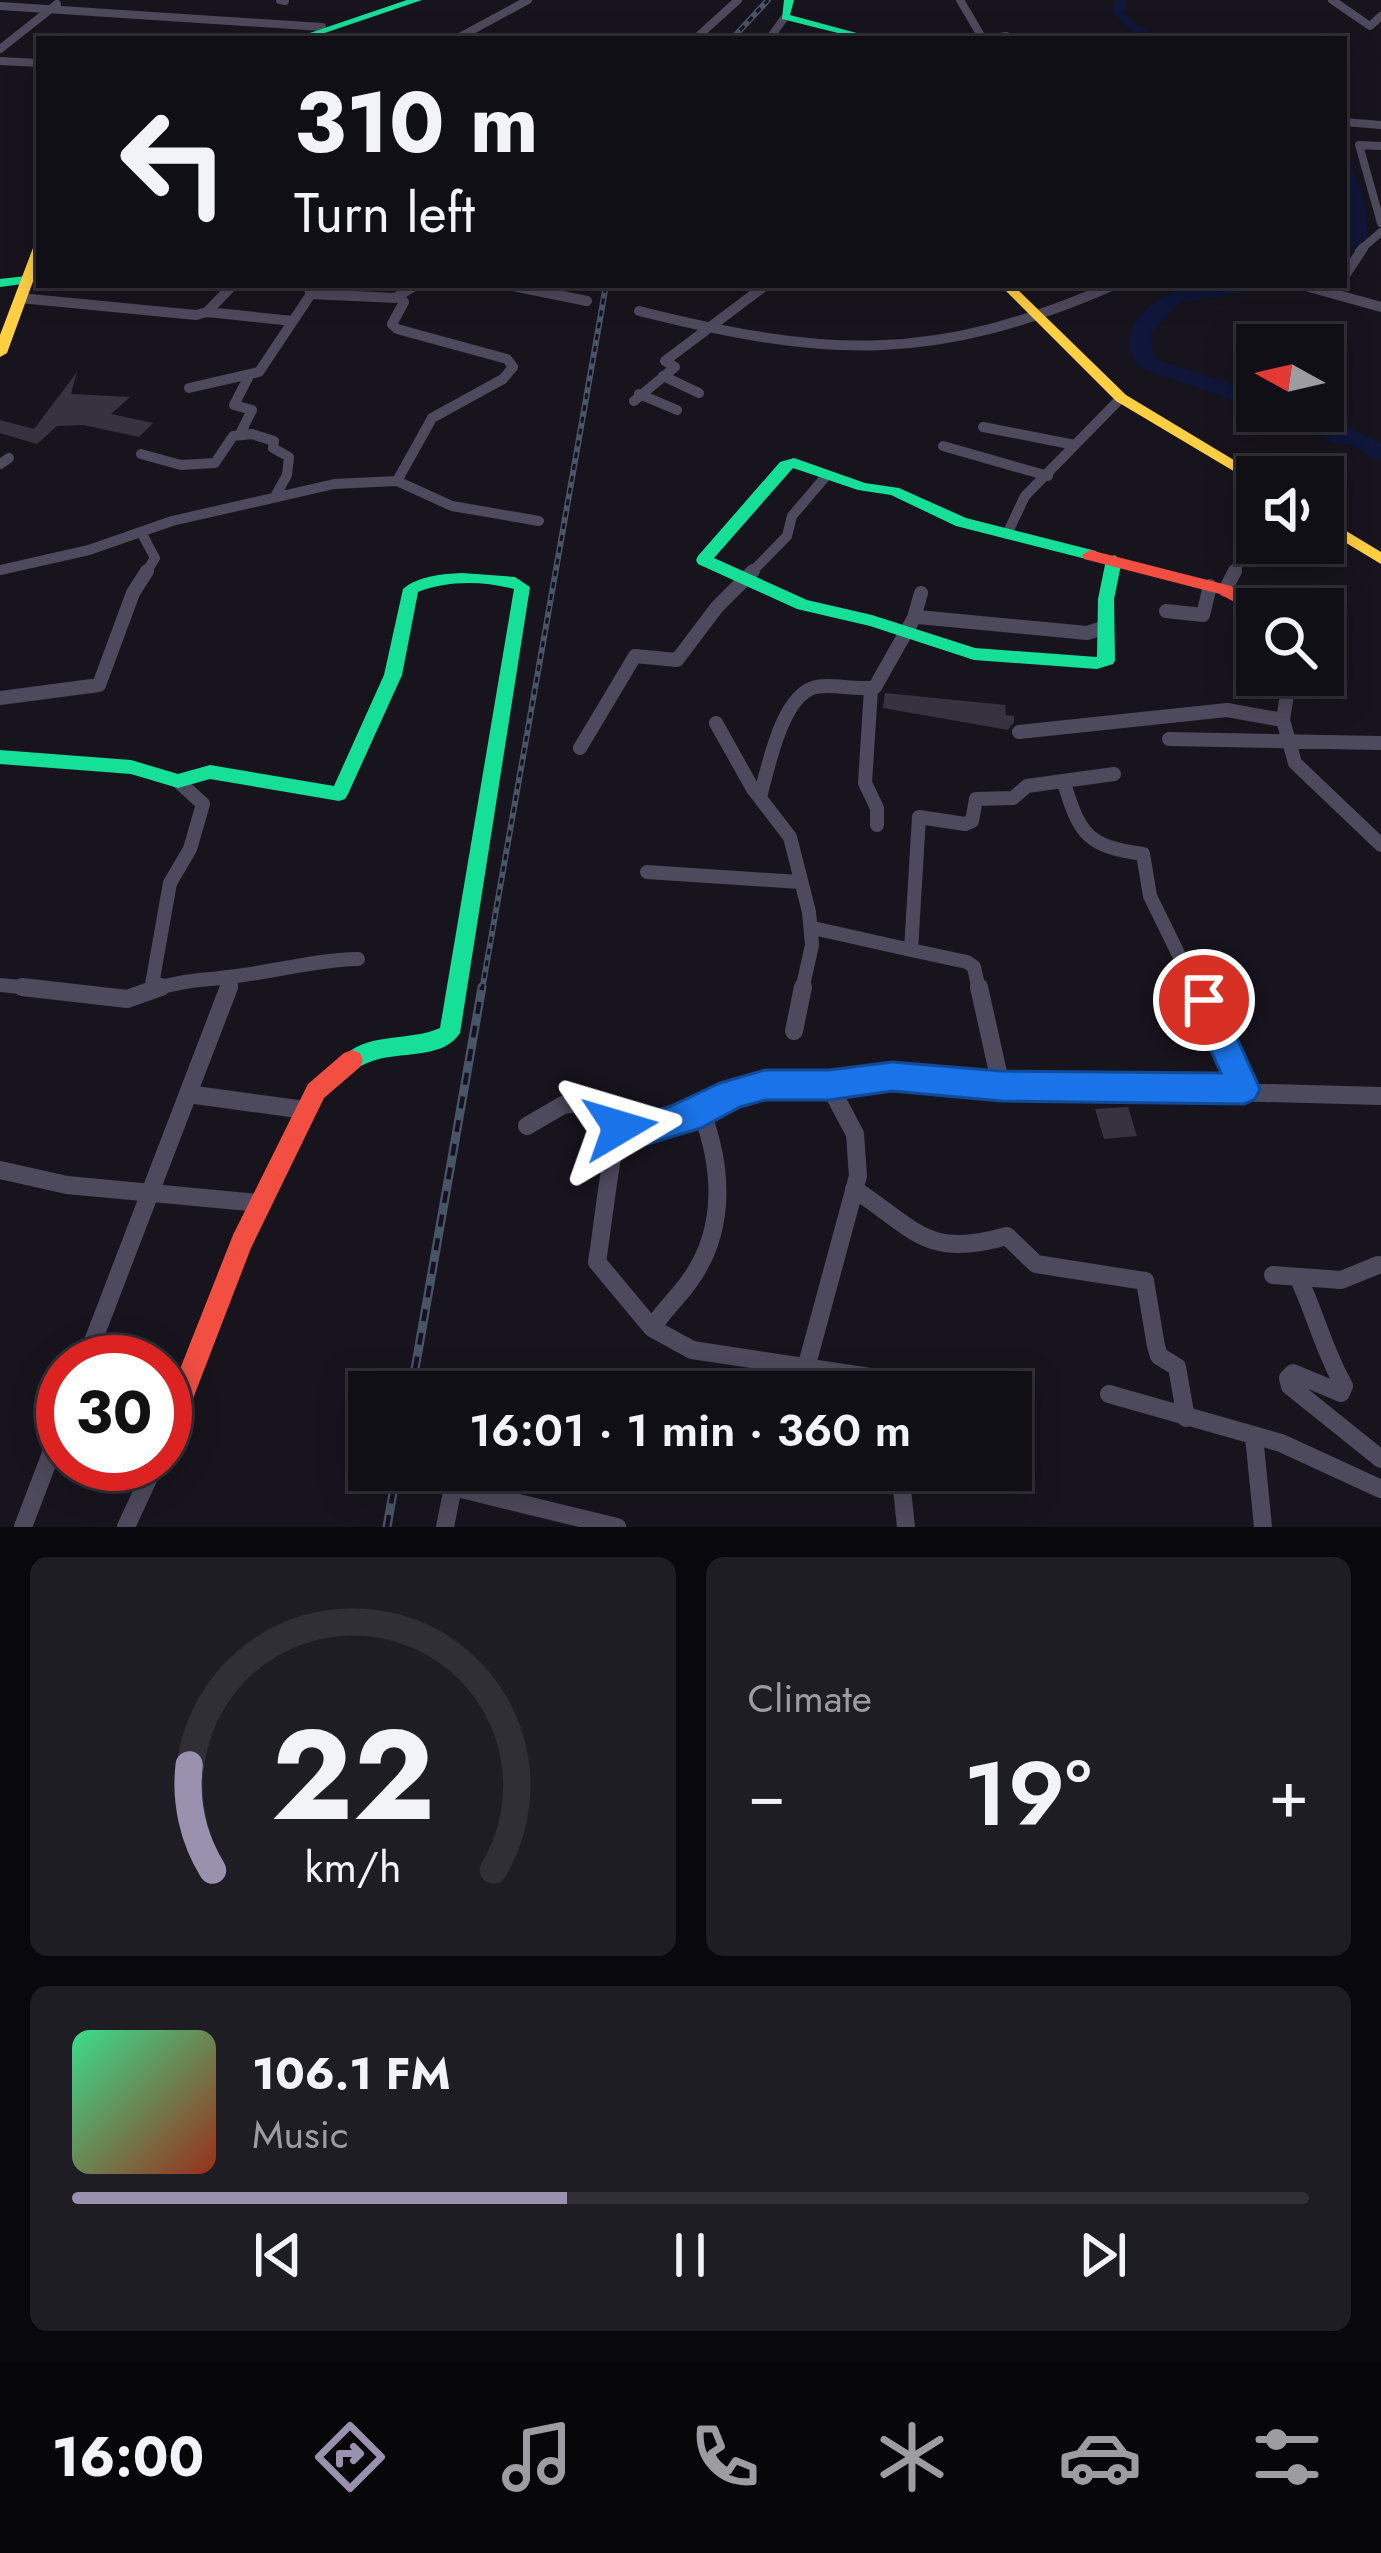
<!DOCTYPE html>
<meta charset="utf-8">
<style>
body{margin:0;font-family:Jost,sans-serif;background:#1e1d23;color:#f1f3f6;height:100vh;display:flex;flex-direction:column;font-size:45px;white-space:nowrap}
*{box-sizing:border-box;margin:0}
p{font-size:39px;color:#9c9ca1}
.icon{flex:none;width:66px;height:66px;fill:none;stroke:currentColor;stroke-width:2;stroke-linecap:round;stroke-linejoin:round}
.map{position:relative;height:1527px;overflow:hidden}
.sheet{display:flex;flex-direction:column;gap:30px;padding:30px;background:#09080c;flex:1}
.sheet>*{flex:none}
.top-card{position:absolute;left:36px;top:36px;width:1311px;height:252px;border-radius:0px;box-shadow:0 6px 30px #0003,0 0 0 3px #302f35;background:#110f16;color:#f1f3f6;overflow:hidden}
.needle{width:78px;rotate:278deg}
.controls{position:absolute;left:1236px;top:324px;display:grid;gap:24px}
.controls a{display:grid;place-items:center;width:108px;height:108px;border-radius:0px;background:#110f16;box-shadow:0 6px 30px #0003,0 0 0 3px #302f35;font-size:60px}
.speed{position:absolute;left:36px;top:1335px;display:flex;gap:24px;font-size:60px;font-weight:700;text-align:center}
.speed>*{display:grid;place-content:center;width:156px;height:156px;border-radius:50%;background:#110f16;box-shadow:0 6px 30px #0003,0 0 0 3px #302f35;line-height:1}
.speed .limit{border:18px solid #d22;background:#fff;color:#111}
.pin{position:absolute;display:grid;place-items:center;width:102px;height:102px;color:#fff;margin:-51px;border:6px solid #fff;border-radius:50%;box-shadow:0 3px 12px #0007}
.me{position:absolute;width:132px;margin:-66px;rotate:83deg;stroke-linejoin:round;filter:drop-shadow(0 0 9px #0008)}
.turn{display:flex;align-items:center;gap:42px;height:252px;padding:0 60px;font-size:54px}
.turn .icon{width:156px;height:156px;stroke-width:2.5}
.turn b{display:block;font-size:84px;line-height:102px}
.big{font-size:90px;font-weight:600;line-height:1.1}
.sheet .card{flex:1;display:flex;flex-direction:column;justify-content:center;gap:18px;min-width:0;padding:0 42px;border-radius:18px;background:#1e1d23}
.sheet .dial{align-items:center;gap:0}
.dial svg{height:312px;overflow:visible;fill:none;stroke:#302f35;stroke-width:7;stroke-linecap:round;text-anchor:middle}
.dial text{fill:#f1f3f6;stroke:none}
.song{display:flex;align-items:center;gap:36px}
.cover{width:144px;height:144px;border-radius:18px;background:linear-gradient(135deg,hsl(150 70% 55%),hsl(10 70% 35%))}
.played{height:12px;border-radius:6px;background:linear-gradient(90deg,#9a91ae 40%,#302f35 40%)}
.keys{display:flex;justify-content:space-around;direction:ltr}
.heat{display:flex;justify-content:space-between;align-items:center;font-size:66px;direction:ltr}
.sheet .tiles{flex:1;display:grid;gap:30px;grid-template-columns:1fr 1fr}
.card:last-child{grid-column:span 2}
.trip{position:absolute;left:348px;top:1371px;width:684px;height:120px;border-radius:0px;background:#110f16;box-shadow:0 6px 30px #0003,0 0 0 3px #302f35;font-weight:600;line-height:120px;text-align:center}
.dock{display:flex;height:192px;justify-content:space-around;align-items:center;background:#070609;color:#9c9ca1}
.dock .icon{width:84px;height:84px}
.dock .selected{color:#9a91ae}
.dock b{font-size:54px;color:#f1f3f6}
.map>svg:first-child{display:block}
.water{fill:#0f1639}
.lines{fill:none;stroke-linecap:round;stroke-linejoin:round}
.stream{stroke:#0f1639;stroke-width:3}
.river{fill:#0f1639;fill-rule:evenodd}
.building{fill:#373240}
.street-far3{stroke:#4e4a5d;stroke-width:8}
.street-far2{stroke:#4e4a5d;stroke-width:10}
.street-far1{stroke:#4e4a5d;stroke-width:14}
.street{stroke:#4e4a5d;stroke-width:18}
.fast{fill:#16e098;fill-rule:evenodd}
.slow{fill:#ffcf43;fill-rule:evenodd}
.jam{fill:#f24e42;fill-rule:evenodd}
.rail-far1-casing{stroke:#485566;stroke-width:6}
.rail-casing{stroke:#485566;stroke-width:9}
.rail-far1{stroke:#161022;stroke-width:3;stroke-dasharray:6;stroke-linecap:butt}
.rail{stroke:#161022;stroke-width:4.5;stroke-dasharray:12;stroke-linecap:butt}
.route{fill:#1a73e8;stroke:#114b97;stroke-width:3}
</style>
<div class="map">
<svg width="1381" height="1527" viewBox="0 0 1381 1527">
<rect width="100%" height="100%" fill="#17141e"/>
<path class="water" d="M1344 153C1359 184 1369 202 1367 238L1344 255Z
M1244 285H1288L1179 303 1151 334 1154 359 1257 392V408L1144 369C1109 344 1143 302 1176 291 1197 284 1221 290 1244 285Z
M1265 411H1314L1381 443V462L1351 445 1333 443 1310 426Z"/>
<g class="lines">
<path class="stream" d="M1344 159 1364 169"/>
<path class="river" d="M1115 0H1127L1124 12 1134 23 1164 39C1141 39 1126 29 1112 12Z"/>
</g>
<path class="building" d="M77 372 71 394 130 397 111 414 153 423 139 437 83 425 57 426 37 444 0 433V420L34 429Z
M885 693 1005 705 1006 715 1014 716V722L1008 730 883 708Z
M1128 1107 1137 1136 1104 1139 1095 1109Z"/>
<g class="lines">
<path class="street-far3" d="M280 0 285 1
M960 0 983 39
M1332 0 1370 26 1381 16
M0 6 322 27
M456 39 528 0
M695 39 738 0
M769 39 785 17
M989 39 1006 36
M0 49 57 4
M0 61 39 63
M1344 122 1381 125
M1381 146 1359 145 1381 223
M1359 251 1381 232"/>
<path class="street-far2" d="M1344 277 1363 248
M307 285 311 294 395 298 416 285
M507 285 587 301
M1302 285 1381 307
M20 298 196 315 207 312 233 285
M639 311C827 358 933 364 1114 285
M207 312 293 321
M663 376 699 393
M189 388 259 372 311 294
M639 394 677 410
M634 401 675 367 665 361 766 285
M983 427 1075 445
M240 434 252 410 234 405 249 376
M943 446 1048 476
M141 454 181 465 215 463 233 436 252 434 274 441 273 448 289 457 287 475 276 495
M0 464 9 458
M397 481 432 418 503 379 513 367 507 359 397 329 392 324 404 302 399 296
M141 532 155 558 145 574
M1007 534 1025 496 1121 398
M0 570 89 550 172 521 334 484 397 481 452 506 539 521
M750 574 787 536 792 516 827 475
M1233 574 1257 528"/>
<path class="street-far1" d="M1225 590 1235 571
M1166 611 1203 615 1210 586
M918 617 1087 633 1106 627
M871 689 865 783 877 808V825
M0 698 99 685 133 593 147 571
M1283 720 1290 675
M716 723 753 789 790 837 809 912 812 945 802 990
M1019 732 1227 710 1283 720 1295 763 1381 845
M1169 739 1381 743
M580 748 635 656 677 660 717 607 753 571
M1064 783C1080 835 1087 846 1143 854L1150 896 1196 990
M760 797C768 768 782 694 816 687 835 683 855 691 875 687L914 618 921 593
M647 872 799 882
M813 928 911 950
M0 985 49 990
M151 990 170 883 190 849 203 804 178 781
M152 990C186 979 202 981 236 976 278 971 315 960 358 959
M228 990 233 977
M979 990 974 967 967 962 911 950 919 817 965 824 972 821 976 799 1013 798 1027 786 1114 774"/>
<path class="street" d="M22 987 127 999 161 987
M979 987 1001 1086
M1195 987 1244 1089
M794 1031 803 987
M188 1094 305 1110
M702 1113C722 1167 726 1226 693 1276 681 1295 664 1309 652 1328L692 1350 883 1379 885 1392
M527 1126 563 1105 585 1102 620 1127 641 1131 702 1113 732 1094 765 1085H829L892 1076 1001 1086 1381 1096
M628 1129V1139C623 1144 617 1148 614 1153 610 1159 600 1246 597 1262L652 1328
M0 1170 67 1185 259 1203
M854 1189C917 1230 926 1259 1007 1236L1036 1264 1145 1281 1156 1346 1159 1356 1177 1367 1186 1418
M1273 1275 1341 1280 1378 1265
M1298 1277C1315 1313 1324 1351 1344 1386L1341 1393 1293 1373 1288 1378 1290 1386 1381 1459
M85 1362 229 987
M806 1368 858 1176 855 1134 829 1085
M1109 1394 1281 1443 1381 1489
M1254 1436 1263 1527
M900 1470 906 1527
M23 1527 63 1422
M126 1527 155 1464
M445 1527 453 1487 617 1527"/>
<path class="fast" d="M407 0H422L307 39H292Z
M784 0H794L790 15 879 39H862L782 19Z
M26 276 30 277V283L0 287V279Z
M794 458 865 483 899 488 966 518 1096 551 1098 555 1090 560 956 526 891 495 858 490 793 468 714 558 807 600 872 615 975 648 1097 657 1098 599 1106 560 1114 555 1122 560 1114 599 1115 660 1113 664 1097 669 974 660 870 626 797 609 698 564 696 560 698 556 780 462Z
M462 573 515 577 530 587 460 1033C444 1058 406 1052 379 1059 370 1061 361 1066 352 1070L344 1067 341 1060C363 1031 410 1042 440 1028L514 589C484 581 447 580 418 592L402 675 348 794 345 799 339 801 210 779 178 788 131 774 0 764V750L131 760 178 774 210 765 334 786 384 675 403 589C418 576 442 574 462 573Z"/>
<path class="slow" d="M39 244V265L7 353 0 357V335L33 248Z
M1000 285H1013L1126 395 1262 477H1257V485L1116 401Z
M1323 517 1381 552V564L1323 529Z"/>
<path class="jam" d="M1090 550 1231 586 1265 609H1257V615L1220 594 1084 559 1082 555Z
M352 1050 360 1053 363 1060 360 1067 324 1098 251 1248 174 1448 165 1452V1407L233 1235 308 1084 344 1053Z"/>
<g class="rail-far1-casing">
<path id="rail-far1" d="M732 39 768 0
M482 990 606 285"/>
</g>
<g class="rail-casing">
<path id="rail" d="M411 1392 482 987
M387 1527 397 1470"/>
</g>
<use href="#rail-far1" class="rail-far1"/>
<use href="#rail" class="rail"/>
</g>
<path class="route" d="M1204 986 1215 990 1260 1089 1255 1099 1244 1104 1001 1101 892 1091 829 1100H765L740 1107 701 1128 641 1146 608 1138 603 1127 608 1116 620 1111 641 1115 671 1106 720 1083 765 1070H829L892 1062 1001 1071 1221 1073 1188 1000 1193 990Z"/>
</svg>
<div class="controls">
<a><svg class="needle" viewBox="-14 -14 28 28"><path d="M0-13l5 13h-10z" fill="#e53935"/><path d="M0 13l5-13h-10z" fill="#9c9ca1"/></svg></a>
<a><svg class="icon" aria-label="sound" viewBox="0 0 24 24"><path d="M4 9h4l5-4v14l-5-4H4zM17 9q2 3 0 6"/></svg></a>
<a><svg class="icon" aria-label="search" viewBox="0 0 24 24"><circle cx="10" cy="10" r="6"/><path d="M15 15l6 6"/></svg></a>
</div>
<div class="speed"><div class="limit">30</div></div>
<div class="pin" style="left:1204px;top:1000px;background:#d93025"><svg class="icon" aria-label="arrive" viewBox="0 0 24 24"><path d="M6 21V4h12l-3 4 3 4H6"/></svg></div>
<svg class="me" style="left:620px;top:1127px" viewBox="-20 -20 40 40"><path d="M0-17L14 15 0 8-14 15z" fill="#1a73e8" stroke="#fff" stroke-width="4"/></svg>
<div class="trip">16:01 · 1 min · 360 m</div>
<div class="top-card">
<div class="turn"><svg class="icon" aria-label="left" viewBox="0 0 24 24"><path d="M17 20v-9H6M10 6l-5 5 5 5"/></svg><div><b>310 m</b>Turn left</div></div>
</div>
</div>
<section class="sheet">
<div class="tiles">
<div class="card dial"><svg viewBox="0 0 100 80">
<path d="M14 69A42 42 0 1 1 86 69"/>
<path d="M14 69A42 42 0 0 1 8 42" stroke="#9a91ae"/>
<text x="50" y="56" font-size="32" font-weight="700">22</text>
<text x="50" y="72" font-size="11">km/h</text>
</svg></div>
<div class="card"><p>Climate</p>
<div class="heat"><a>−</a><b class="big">19°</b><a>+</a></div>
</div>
<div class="card">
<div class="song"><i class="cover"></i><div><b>106.1 FM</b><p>Music</p></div></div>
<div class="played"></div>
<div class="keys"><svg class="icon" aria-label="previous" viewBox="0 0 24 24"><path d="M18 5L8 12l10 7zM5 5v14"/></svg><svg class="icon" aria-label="pause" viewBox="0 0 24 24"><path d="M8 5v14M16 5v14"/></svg><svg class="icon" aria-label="next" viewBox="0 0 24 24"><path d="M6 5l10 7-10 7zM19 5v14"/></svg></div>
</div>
</div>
</section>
<nav class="dock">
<b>16:00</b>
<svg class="icon selected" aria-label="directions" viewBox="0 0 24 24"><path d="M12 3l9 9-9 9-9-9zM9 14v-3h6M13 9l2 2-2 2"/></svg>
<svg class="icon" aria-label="music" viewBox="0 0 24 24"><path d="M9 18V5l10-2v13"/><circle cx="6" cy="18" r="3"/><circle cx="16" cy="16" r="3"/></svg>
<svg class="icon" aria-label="phone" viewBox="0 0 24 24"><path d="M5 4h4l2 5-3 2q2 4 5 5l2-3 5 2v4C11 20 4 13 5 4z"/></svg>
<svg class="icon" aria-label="climate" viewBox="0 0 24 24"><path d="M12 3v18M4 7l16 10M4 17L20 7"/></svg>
<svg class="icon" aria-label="car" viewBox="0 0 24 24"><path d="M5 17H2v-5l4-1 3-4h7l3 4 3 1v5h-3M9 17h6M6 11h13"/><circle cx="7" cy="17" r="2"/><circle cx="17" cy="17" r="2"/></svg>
<svg class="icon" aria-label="filters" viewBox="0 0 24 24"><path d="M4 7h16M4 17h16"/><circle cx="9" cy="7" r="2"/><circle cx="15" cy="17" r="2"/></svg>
</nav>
